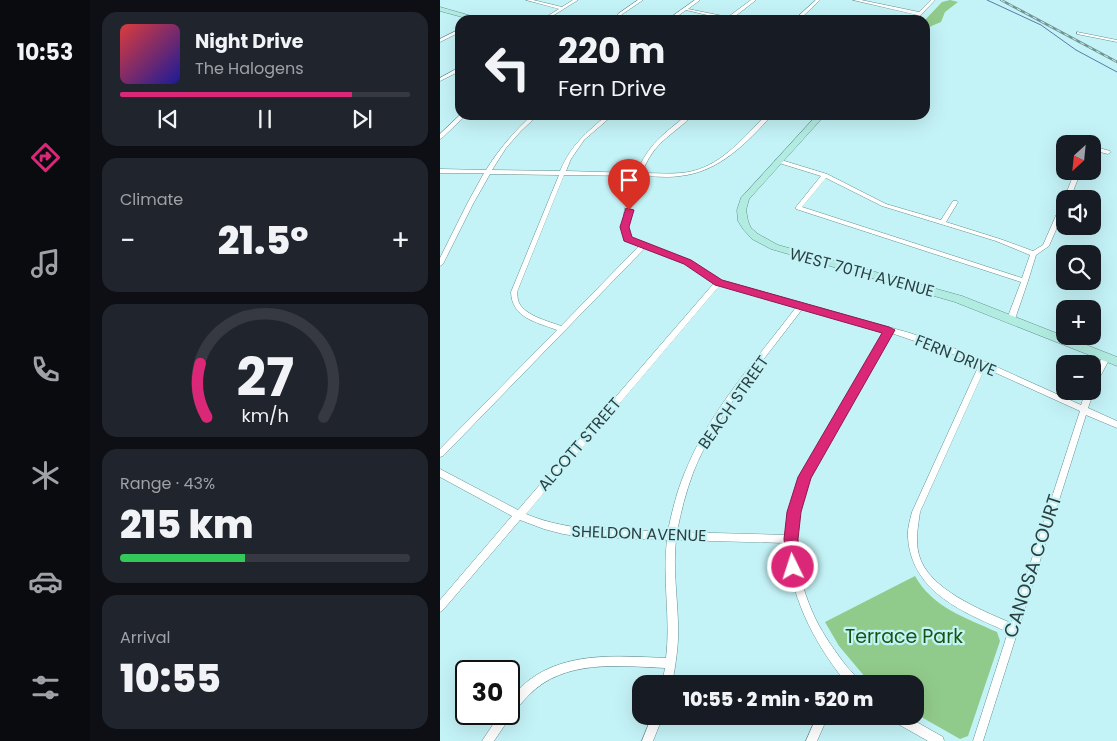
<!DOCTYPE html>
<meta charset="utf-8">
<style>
body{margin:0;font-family:Poppins,sans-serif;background:#20242c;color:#f1f3f6;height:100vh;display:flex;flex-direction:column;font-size:19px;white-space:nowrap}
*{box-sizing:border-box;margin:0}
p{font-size:16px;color:#9ea1a6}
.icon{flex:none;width:28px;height:28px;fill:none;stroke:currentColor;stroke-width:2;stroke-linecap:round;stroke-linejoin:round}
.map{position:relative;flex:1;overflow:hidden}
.panel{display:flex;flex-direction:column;gap:12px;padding:12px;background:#0d0f14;width:350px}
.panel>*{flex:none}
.hud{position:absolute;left:15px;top:15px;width:475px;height:105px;border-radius:15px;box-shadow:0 5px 20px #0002;background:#171b24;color:#f1f3f6;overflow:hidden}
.needle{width:32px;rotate:207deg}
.tools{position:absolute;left:616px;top:135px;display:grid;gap:10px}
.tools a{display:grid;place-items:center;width:45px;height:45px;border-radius:10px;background:#171b24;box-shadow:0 5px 20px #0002;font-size:25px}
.speed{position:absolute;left:15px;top:660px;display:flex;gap:10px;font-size:25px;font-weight:700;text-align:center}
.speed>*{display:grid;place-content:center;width:65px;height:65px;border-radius:50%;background:#171b24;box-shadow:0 5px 20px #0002;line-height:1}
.speed .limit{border:2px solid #111;border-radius:8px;background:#fff;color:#111}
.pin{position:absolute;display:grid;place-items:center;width:42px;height:42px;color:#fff;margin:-51px -21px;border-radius:50% 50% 50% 0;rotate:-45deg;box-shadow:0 0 5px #0007}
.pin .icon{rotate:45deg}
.me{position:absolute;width:55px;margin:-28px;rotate:356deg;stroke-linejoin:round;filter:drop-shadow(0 0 4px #0008)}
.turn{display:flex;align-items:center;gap:18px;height:105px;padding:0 20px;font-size:22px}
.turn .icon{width:65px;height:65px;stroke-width:2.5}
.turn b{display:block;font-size:35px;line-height:42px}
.big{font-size:38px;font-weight:800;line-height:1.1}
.panel .widget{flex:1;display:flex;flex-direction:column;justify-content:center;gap:8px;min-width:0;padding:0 18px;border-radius:15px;background:#20242c}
.panel .dial{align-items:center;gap:0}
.dial svg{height:130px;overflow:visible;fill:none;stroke:#363941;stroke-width:7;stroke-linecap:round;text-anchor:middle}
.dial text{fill:#f1f3f6;stroke:none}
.song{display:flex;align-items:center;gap:15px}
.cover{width:60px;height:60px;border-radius:8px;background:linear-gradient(135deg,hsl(0 70% 55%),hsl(240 70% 35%))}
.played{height:5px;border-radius:2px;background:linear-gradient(90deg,#db2777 80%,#363941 80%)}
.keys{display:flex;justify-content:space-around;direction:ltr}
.heat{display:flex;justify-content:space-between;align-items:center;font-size:28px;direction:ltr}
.charge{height:8px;border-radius:4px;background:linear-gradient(90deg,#34c759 43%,#363941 0)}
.trip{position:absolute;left:192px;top:675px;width:292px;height:50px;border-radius:15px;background:#171b24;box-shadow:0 5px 20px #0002;font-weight:800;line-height:50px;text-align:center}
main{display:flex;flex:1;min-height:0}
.dock{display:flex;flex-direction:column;width:90px;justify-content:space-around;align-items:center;background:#090b0e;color:#9ea1a6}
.dock .icon{width:35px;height:35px}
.dock .active{color:#db2777}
.dock b{font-size:22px;color:#f1f3f6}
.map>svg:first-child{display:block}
.green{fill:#91cb8b}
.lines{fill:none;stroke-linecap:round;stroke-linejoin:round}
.stream{stroke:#587aad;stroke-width:1}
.street-casing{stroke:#639093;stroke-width:1}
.secondary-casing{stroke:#639093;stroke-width:1}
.street{fill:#fff;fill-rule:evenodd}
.secondary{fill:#b2ece1;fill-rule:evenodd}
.rail-casing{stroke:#729294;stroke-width:2.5}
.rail{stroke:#c4f3f7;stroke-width:1;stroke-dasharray:4.5;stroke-linecap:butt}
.route{fill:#db2777;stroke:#8e194d}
.labels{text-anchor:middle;stroke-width:4.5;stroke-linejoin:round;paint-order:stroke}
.street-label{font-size:16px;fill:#2c3f40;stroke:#c4f3f7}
.near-street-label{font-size:19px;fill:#2c3f40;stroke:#c4f3f7}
.near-park-label{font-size:19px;fill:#145611;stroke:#c4f3f7}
</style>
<main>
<nav class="dock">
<b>10:53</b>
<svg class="icon active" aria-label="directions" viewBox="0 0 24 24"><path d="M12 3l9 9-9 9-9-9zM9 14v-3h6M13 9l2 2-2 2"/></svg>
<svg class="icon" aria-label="music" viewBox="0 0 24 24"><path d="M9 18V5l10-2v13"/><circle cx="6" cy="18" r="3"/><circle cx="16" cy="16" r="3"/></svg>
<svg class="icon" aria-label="phone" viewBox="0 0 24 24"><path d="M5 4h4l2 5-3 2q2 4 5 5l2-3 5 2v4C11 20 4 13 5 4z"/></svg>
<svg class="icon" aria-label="climate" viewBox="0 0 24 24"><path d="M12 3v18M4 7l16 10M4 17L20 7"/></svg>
<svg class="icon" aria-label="car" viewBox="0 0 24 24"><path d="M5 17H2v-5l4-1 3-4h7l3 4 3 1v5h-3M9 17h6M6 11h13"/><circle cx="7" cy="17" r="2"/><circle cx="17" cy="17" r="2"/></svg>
<svg class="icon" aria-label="filters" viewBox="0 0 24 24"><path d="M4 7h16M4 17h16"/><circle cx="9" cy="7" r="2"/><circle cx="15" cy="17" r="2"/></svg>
</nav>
<section class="panel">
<div class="widget">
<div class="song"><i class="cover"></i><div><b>Night Drive</b><p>The Halogens</p></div></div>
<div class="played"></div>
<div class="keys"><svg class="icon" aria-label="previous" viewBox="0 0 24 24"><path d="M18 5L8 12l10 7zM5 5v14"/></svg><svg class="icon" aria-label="pause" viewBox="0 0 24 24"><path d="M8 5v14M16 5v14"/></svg><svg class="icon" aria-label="next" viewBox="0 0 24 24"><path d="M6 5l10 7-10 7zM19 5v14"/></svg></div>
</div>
<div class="widget"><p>Climate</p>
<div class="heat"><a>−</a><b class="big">21.5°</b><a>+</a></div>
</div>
<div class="widget dial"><svg viewBox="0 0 100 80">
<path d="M14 69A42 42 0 1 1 86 69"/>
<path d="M14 69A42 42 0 0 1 10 36" stroke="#db2777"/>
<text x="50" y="56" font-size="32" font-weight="700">27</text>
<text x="50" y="72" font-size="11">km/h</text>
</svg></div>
<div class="widget"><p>Range · 43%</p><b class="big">215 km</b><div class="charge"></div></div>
<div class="widget"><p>Arrival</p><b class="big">10:55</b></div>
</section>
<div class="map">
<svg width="677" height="741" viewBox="0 0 677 741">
<rect width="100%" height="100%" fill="#c4f3f7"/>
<path class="green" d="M510 0 518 2 505 12 501 22 489 27 485 32V20L502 2Z
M475 576C492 607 526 618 557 632L560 641 528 736 520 739 476 714V684H431L399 646 385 622Z"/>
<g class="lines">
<path class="stream" d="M547 0 601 25 636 50 677 72"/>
<g class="street-casing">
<path id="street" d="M86 0H93L122 7 133 0H138L106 20H101L119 9Z
M198 0H203L181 15V18L184 20H177L178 14Z
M255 0H260L248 9 288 17 311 0H316L293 18 296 20H288L246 10 232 20H227Z
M376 0H380L359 20H354Z
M413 0H421L479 12 491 0H495L476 20H472L477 15Z
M20 29V32L0 42V39Z
M637 32 677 40V42L637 34Z
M18 68H20V71L0 81V78Z
M20 115H26L2 138 0 139V134Z
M92 115H98L81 131 66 148 52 170 120 171C131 145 146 133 167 115H173L144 140 131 159 126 171 197 173C207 145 225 133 247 115H253C231 137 214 141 202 173 219 173 237 175 253 171 284 163 305 136 326 115H332C307 143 279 172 240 176 227 178 214 176 201 176 194 194 185 218 190 238L249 260 281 280 470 333 519 350 641 405 646 391H652L653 389 654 391 648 408 677 421V428L646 415 543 741H533L568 632C525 613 472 593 468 538 467 530 470 520 472 512L539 365 513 354 451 333C434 363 416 392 400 422 379 457 357 496 356 538 356 563 362 588 372 611 380 630 392 647 404 663 409 670 417 676 420 684H408L404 680C373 641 349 594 347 543L236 540C233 567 237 594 238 622 239 643 236 663 232 684H222L225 668C179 666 124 659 89 695 75 709 65 725 54 741H42L60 714H69V702C73 697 77 692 81 687 120 650 177 656 226 658 231 618 222 579 227 540L142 537 123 534 104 529 80 520 3 610 0 612V600L72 516 0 477V469L78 510 275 282 245 264 205 248 3 456 0 457V449L117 330C96 322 72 318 71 292L119 175 50 174 33 204 3 264 0 266V258L27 204 44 173H0V169L46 170C59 149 74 132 92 115ZM124 175 195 176C189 194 178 222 185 240L199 246 121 326C108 321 82 315 78 300 78 300 77 293 77 292ZM280 285 357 306C317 359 270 410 245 472 237 491 232 511 228 531 180 530 131 533 86 514ZM363 308 445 332 380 441 366 467 357 490 350 513 347 535 237 532C241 511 246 492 253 473 276 414 325 359 363 308ZM545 368 640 411 571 623C541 610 488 589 479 555 475 540 478 527 480 512Z
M630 140 638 143 639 144 628 143V141Z
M652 146 670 151 671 152 668 154 652 150Z
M338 159 387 174 446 204 501 220 513 201H517L518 202 506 222 560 239 593 251 603 245 622 202 625 200 624 199 635 171H641L630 199H625V209L609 246 596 255 588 281 575 319 571 322 567 319 581 282 356 209V207L381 176 336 162 335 161ZM386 178 442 206 556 241 590 255 582 278 362 207Z
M666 355 670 358 655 386 652 387V376L663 356Z
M212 716H223L213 741H202Z
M377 716H388L377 741H366Z
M450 716H466L503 737 504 741H488L451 720Z"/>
</g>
<g class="secondary-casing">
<path id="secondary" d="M0 7 42 19 43 20H33L0 11Z
M377 115H385L309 199 306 210 308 221 311 228 318 234 338 245 522 296 677 357V366L515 302 331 249 312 239 303 229 298 221 297 210 301 198Z"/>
</g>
<use href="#street" class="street"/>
<use href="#secondary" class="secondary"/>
<g class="rail-casing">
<path id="rail" d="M561 0 677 62"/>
</g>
<use href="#rail" class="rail"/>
</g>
<path class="route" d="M186 208 194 210 189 227 192 237 251 260 282 280 449 327 455 330 371 478 361 512 358 539 360 567 358 572 353 574 348 572 344 539 347 512 358 477 442 333 275 285 244 264 184 241 180 227Z"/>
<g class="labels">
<g class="street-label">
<text transform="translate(422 272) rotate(15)" y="6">WEST 70TH AVENUE</text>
<text transform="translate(516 355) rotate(22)" y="6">FERN DRIVE</text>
<text transform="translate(293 402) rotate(-55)" y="6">BEACH STREET</text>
<text transform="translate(139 444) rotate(-49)" y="6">ALCOTT STREET</text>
<text transform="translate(199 533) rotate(2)" y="6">SHELDON AVENUE</text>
</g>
<g class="near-street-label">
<text transform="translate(592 566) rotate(-72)" y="7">CANOSA COURT</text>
</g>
<g class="near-park-label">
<text x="464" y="643">Terrace Park</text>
</g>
</g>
</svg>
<div class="tools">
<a><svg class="needle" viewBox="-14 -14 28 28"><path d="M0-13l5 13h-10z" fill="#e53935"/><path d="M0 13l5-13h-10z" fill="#9ea1a6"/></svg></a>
<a><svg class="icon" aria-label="sound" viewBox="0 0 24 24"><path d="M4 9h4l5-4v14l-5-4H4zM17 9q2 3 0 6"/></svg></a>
<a><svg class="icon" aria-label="search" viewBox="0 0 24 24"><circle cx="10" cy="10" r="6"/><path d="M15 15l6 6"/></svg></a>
<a>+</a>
<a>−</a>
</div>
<div class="speed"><div class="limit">30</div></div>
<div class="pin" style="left:189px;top:210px;background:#d93025"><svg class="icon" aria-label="arrive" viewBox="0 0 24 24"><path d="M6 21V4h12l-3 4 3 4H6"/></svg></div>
<svg class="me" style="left:353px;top:567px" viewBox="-20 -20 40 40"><circle r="17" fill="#db2777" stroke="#fff" stroke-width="3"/><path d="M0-11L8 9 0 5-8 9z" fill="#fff"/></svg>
<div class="trip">10:55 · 2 min · 520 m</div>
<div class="hud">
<div class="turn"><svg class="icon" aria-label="left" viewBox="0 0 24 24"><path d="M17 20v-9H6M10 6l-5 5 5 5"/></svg><div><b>220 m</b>Fern Drive</div></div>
</div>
</div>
</main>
